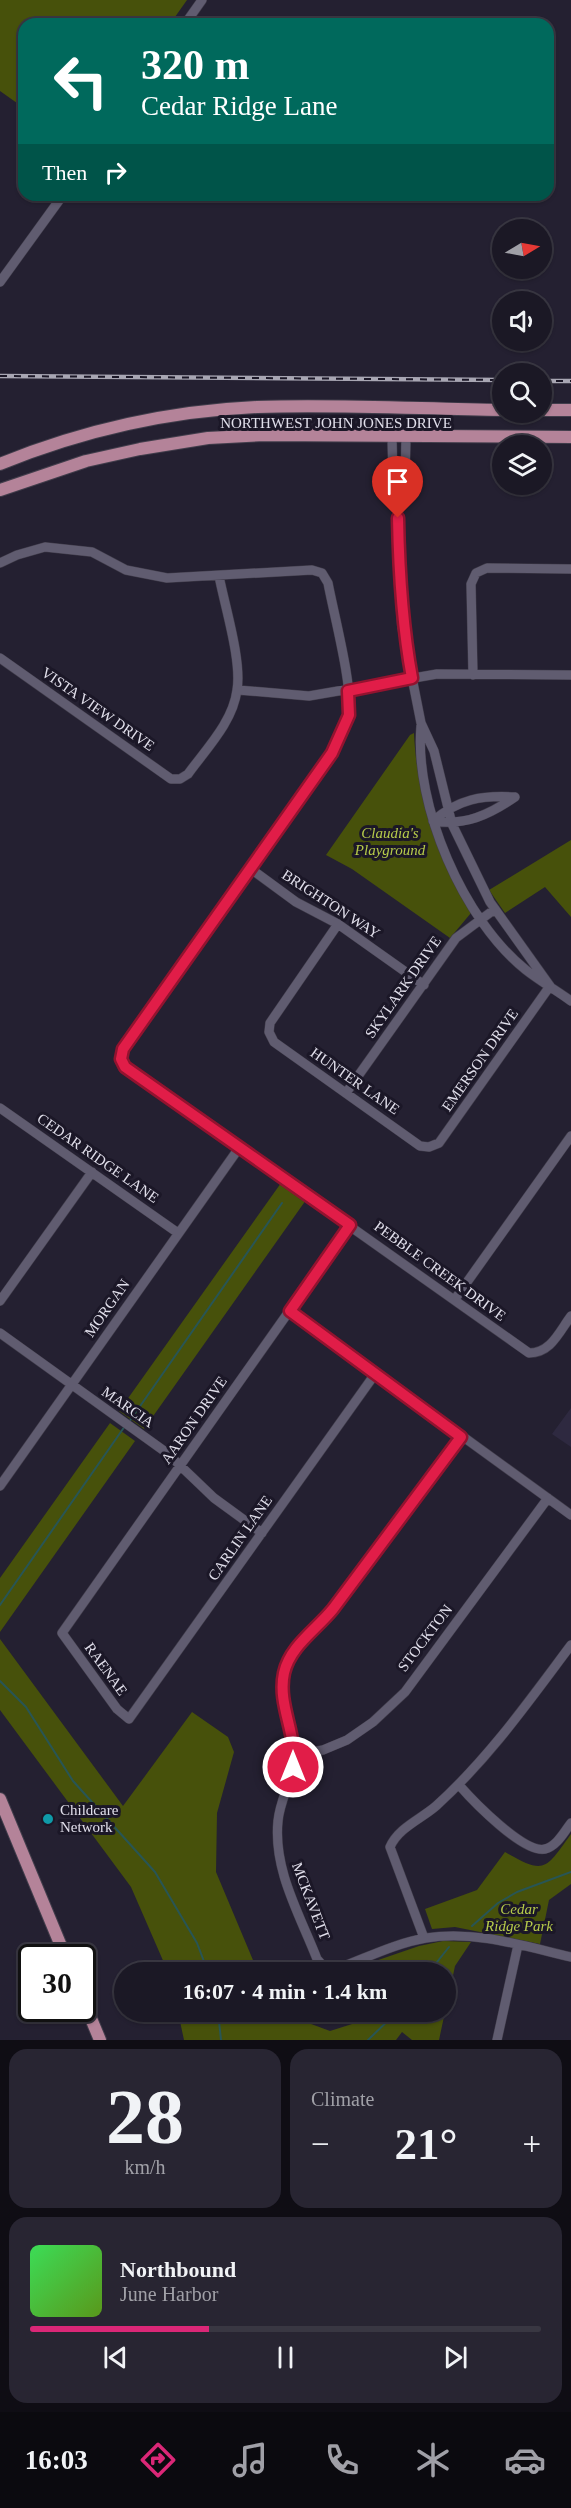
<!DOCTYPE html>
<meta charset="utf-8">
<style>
body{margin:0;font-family:Georgia,serif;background:#282532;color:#f1f3f6;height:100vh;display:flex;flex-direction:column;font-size:22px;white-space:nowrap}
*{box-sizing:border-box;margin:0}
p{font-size:20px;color:#a0a0a7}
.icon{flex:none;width:33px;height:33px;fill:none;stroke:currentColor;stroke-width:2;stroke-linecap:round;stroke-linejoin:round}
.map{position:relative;height:2040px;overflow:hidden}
.drawer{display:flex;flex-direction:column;gap:9px;padding:9px;background:#0f0d14;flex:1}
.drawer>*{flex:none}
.banner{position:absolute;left:18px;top:18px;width:536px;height:183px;border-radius:18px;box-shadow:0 2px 4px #0004,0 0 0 2px #393742;background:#00695c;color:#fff;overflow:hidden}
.needle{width:39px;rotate:80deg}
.tools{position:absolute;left:492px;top:219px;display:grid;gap:12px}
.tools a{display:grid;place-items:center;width:60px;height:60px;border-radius:50%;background:#1b1825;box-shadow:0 2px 4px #0004,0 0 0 2px #393742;font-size:30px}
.speed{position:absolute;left:18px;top:1944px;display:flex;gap:12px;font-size:30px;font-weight:700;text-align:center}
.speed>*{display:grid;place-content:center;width:78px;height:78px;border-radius:50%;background:#1b1825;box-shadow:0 2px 4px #0004,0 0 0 2px #393742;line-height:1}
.speed .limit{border:3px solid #111;border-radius:9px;background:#fff;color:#111}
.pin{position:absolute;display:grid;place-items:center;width:51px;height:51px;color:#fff;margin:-62px -26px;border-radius:50% 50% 50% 0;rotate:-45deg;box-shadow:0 0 6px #0007}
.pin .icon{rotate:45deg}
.me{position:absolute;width:66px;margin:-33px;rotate:0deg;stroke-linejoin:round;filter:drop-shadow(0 0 4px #0008)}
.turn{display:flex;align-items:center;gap:21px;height:126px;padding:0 24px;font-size:27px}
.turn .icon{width:78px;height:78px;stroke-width:2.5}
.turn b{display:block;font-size:42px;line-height:51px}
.then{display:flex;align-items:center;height:57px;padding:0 24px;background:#0003;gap:12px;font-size:22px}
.big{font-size:45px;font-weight:700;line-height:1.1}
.drawer .card{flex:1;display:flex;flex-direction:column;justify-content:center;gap:9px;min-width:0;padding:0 21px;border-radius:18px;background:#282532}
.drawer .dial{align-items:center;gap:0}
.dial b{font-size:78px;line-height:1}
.song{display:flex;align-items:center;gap:18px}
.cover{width:72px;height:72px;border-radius:9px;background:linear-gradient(135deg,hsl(130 70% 55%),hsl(90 70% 35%))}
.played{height:6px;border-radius:3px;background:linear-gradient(90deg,#db2777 35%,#393742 35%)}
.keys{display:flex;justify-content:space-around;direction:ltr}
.heat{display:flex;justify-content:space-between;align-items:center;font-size:33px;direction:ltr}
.drawer .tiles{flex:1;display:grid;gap:9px;grid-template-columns:1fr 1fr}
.card:last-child{grid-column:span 2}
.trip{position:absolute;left:114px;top:1962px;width:342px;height:60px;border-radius:30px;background:#1b1825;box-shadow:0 2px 4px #0004,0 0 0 2px #393742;font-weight:700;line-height:60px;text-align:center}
.menu{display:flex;height:96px;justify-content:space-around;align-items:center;background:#0b0a0f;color:#a0a0a7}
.menu .icon{width:42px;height:42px}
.menu .current{color:#db2777}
.menu b{font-size:27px;color:#f1f3f6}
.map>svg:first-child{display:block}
.built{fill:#2e2940}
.green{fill:#47510b}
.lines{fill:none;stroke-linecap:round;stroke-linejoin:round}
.stream{stroke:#285555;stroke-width:2}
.minor-casing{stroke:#413d4b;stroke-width:10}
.major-casing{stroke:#413d4b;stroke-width:14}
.minor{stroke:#605c70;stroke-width:9}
.major{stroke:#b48399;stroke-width:12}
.rail-casing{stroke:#a8a6b3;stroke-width:4.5}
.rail{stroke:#1b1727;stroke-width:2;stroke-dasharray:7;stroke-linecap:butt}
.route-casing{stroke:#92132f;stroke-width:15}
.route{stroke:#e11d48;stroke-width:10}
.culture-dot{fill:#0f9aa8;stroke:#1b1727;stroke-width:2}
.labels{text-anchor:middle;stroke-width:6;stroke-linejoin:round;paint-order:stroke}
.street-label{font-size:15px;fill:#e1dfeb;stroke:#1b1727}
.park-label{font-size:15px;font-style:italic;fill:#b6cb4a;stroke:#1b1727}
.poi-label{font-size:15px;fill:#e1dfeb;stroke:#1b1727;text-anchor:start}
</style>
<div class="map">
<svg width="571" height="2040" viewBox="0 0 571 2040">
<rect width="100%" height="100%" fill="#242031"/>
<path class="built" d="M571 1408V1447L552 1434Z"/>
<path class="green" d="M0 0H187L170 24H24V108L0 91Z
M414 733C417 803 441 852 471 913L450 938 352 869 326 855 410 735Z
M571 840V917L545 887 505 913 489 890Z
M281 1183 306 1200 144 1429 119 1411Z
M110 1423 135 1441 0 1632V1578Z
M0 1639 123 1806 192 1712 228 1737 234 1752 217 1813 216 1872 258 1972H168L131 1887 0 1710Z
M571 1834V1884L549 1900 540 1944 455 1927 432 1929 425 1909 477 1890 505 1852C545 1875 545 1870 571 1834Z
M443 1941 471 1942 455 1966 446 2009V1972H357L355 1968 419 1946Z
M178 2012H279L330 2031 371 2018 369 2012H445L439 2040H412L402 2032 396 2040H184Z"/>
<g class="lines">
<path class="stream" d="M129 1422 282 1203
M0 1605 125 1426
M0 1681 26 1707 73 1781 155 1872 197 1943 208 1972
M472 1926 498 1903 517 1892 571 1872
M429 1972 449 1947
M218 2012 221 2040
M368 2040 397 2012"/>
<g class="minor-casing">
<path id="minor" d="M185 24 202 0
M0 282 63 195
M392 437 393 481 398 495 399 586 402 627 421 723 434 751 452 824 490 902 550 986
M398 495 405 481 406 437
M0 563 17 555 45 547 92 552 126 570 167 578 312 570 322 573 328 583C334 615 353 686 349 715 347 729 339 741 332 753L123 1049 121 1059 125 1067 529 1353C551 1353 559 1332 571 1316
M0 658 171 779H180L188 774C206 749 233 722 237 690 242 661 225 607 219 576
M473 675 471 584 476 573 487 568 571 569
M238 690 309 696 437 674 571 675
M421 726C414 805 463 920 526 970 540 981 556 990 571 1001
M433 821C465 826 489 815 515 797
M433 821C458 799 482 795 515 797
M251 869 296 902 338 924 424 985
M338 924 270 1023 269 1032 274 1042 420 1146 429 1147 439 1143 550 986
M346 1093 456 938 495 909
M0 1108 178 1233
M350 1225 62 1633 117 1709 129 1719 375 1374
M455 1299 571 1136
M0 1301 92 1172
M290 1311 571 1515
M0 1333 167 1453 214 1498 262 1533
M461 1437C419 1493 377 1551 334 1607 317 1629 292 1645 284 1671 276 1701 296 1726 295 1756 293 1779 280 1799 278 1821 273 1870 300 1915 317 1959L326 1969 339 1968C366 1958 396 1943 426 1938 475 1930 524 1946 571 1957
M0 1486 239 1148
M295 1755 323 1750 347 1740 373 1722 405 1692 548 1498
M459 1785C473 1801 524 1854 545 1849 557 1846 564 1832 571 1823
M424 1938 390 1847C398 1828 421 1819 436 1806 489 1758 529 1701 571 1645
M497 2040 518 1945"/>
</g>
<g class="major-casing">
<path id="major" d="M542 410H571
M0 464C81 431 169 411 257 407 338 404 421 409 502 410
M0 490 86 461 140 449 208 438 264 435 571 437
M0 1799 66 1958
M82 1997 100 2040"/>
</g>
<use href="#minor" class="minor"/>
<use href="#major" class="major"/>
<g class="rail-casing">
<path id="rail" d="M0 376 502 380
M542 381H571"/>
</g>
<use href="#rail" class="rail"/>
</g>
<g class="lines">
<g class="route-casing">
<path id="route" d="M293 1767C298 1735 277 1705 284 1673 290 1646 316 1630 333 1609 376 1552 418 1494 461 1437L290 1311 350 1225 125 1067 121 1059 123 1049 332 753 349 715 348 691 412 678C402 624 399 573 398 518"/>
</g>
<use href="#route" class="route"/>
</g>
<circle class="culture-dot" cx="48" cy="1819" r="6"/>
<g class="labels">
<g class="street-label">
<text x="336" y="428">NORTHWEST JOHN JONES DRIVE</text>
<text transform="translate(98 709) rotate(35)" y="5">VISTA VIEW DRIVE</text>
<text transform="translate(331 904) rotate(33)" y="5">BRIGHTON WAY</text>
<text transform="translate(403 987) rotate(-55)" y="5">SKYLARK DRIVE</text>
<text transform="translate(480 1060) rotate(-55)" y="5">EMERSON DRIVE</text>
<text transform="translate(355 1081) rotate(35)" y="5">HUNTER LANE</text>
<text transform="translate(98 1158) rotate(35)" y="5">CEDAR RIDGE LANE</text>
<text transform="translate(440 1271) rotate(36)" y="5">PEBBLE CREEK DRIVE</text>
<text transform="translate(107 1308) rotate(-55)" y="5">MORGAN</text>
<text transform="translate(128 1407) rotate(35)" y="5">MARCIA</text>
<text transform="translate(194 1420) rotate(-55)" y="5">AARON DRIVE</text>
<text transform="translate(240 1538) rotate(-55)" y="5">CARLIN LANE</text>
<text transform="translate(425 1638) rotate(-53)" y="5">STOCKTON</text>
<text transform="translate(106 1669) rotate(54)" y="5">RAENAE</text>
<text transform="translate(311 1901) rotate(69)" y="5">MCKAVETT</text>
</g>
<g class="park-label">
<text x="390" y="838">Claudia's<tspan x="390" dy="17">Playground</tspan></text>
<text x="519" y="1914">Cedar<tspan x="519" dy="17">Ridge Park</tspan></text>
</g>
<g class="poi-label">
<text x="60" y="1815">Childcare<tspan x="60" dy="17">Network</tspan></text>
</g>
</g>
</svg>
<div class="tools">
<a><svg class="needle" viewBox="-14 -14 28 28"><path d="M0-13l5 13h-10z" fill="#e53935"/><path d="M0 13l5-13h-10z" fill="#a0a0a7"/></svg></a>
<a><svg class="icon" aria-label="sound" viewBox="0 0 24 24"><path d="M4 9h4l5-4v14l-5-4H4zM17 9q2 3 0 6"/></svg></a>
<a><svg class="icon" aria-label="search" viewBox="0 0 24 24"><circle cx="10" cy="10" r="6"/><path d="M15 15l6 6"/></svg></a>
<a><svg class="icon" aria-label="layers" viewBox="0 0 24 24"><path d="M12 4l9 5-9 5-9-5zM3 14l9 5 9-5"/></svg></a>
</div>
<div class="speed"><div class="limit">30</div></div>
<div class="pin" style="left:398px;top:518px;background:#d93025"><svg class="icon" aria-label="arrive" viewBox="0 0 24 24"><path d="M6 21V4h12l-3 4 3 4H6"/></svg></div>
<svg class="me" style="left:293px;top:1767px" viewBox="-20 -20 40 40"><circle r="17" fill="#e11d48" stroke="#fff" stroke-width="3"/><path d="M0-11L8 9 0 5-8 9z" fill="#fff"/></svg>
<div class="trip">16:07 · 4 min · 1.4 km</div>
<div class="banner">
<div class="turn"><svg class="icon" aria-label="left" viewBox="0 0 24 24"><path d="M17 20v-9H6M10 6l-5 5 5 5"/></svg><div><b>320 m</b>Cedar Ridge Lane</div></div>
<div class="then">Then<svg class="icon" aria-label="right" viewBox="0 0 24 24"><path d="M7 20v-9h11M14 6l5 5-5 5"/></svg></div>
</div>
</div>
<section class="drawer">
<div class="tiles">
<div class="card dial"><b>28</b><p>km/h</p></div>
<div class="card"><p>Climate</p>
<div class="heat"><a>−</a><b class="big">21°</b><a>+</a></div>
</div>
<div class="card">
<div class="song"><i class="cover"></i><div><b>Northbound</b><p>June Harbor</p></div></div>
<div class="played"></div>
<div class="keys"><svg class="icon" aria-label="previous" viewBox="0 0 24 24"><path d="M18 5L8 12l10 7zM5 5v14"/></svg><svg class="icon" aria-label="pause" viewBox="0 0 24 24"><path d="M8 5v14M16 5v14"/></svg><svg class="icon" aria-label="next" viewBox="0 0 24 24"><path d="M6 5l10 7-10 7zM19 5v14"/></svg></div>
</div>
</div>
</section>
<nav class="menu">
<b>16:03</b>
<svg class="icon current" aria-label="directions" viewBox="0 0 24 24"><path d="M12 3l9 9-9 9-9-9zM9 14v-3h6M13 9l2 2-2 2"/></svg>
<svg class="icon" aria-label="music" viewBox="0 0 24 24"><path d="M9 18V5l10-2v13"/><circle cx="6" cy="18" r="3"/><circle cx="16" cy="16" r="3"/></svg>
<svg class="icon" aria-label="phone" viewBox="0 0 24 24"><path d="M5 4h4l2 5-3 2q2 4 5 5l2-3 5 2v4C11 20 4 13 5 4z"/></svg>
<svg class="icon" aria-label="climate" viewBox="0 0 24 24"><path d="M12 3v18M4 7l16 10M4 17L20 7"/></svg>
<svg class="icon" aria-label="car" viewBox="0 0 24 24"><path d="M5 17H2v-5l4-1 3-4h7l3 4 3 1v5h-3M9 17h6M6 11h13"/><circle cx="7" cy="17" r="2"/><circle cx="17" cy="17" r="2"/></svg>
</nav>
